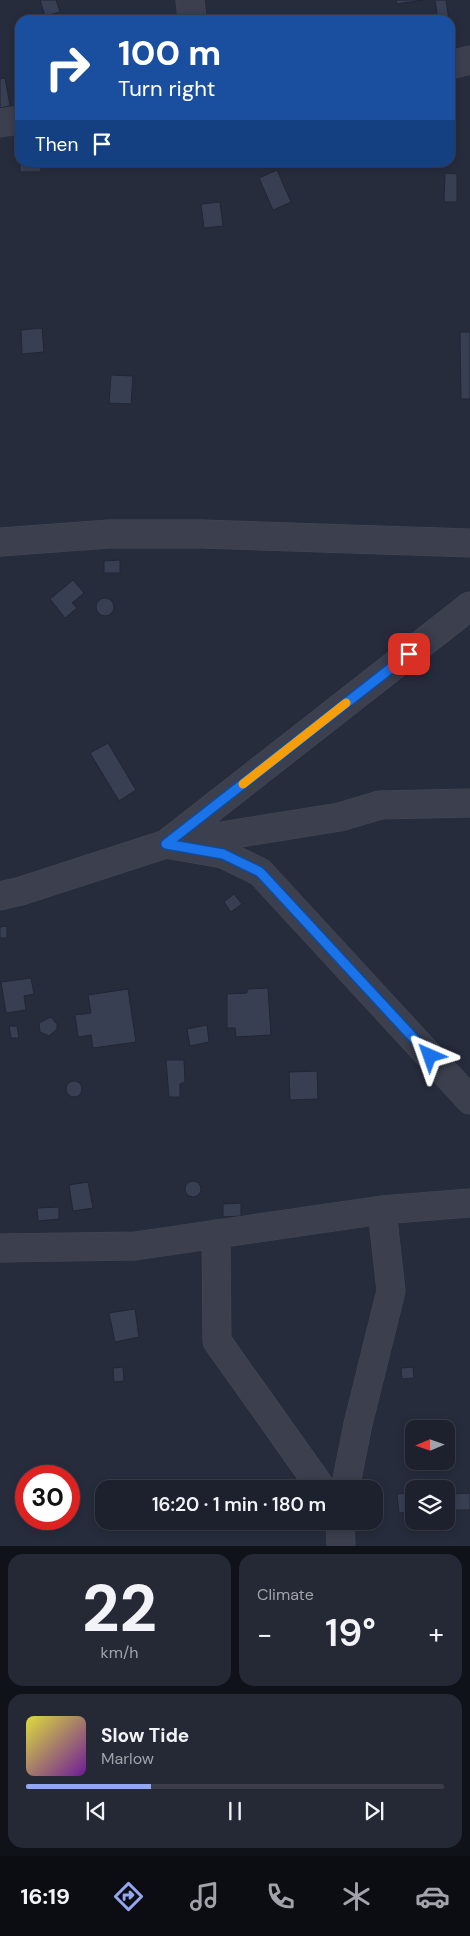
<!DOCTYPE html>
<meta charset="utf-8">
<style>
body{margin:0;font-family:"DM Sans",sans-serif;background:#252936;color:#f1f3f6;height:100vh;display:flex;flex-direction:column;font-size:19px;white-space:nowrap}
*{box-sizing:border-box;margin:0}
p{font-size:16px;color:#a0a3aa}
.icon{flex:none;width:28px;height:28px;fill:none;stroke:currentColor;stroke-width:2;stroke-linecap:round;stroke-linejoin:round}
.map{position:relative;height:1546px;overflow:hidden}
.drawer{display:flex;flex-direction:column;gap:8px;padding:8px;background:#101219;flex:1}
.drawer>*{flex:none}
.guide{position:absolute;left:15px;top:15px;width:440px;height:152px;border-radius:15px;box-shadow:0 2px 8px #0003,0 0 0 1px #3b3e4a;background:#1a4fa0;color:#fff;overflow:hidden}
.needle{width:32px;rotate:268deg}
.fabs{position:absolute;left:405px;top:1420px;display:grid;gap:10px}
.fabs a{display:grid;place-items:center;width:50px;height:50px;border-radius:10px;background:#1d212e;box-shadow:0 2px 8px #0003,0 0 0 1px #3b3e4a;font-size:25px}
.speed{position:absolute;left:15px;top:1465px;display:flex;gap:10px;font-size:25px;font-weight:700;text-align:center}
.speed>*{display:grid;place-content:center;width:65px;height:65px;border-radius:50%;background:#1d212e;box-shadow:0 2px 8px #0003,0 0 0 1px #3b3e4a;line-height:1}
.speed .limit{border:8px solid #d22;background:#fff;color:#111}
.pin{position:absolute;display:grid;place-items:center;width:42px;height:42px;color:#fff;margin:-21px;border-radius:10px;box-shadow:0 2px 8px #0006}
.me{position:absolute;width:55px;margin:-28px;rotate:317deg;stroke-linejoin:round;filter:drop-shadow(0 0 4px #0008)}
.turn{display:flex;align-items:center;gap:18px;height:105px;padding:0 20px;font-size:22px}
.turn .icon{width:65px;height:65px;stroke-width:2.5}
.turn b{display:block;font-size:35px;line-height:42px}
.then{display:flex;align-items:center;height:48px;padding:0 20px;background:#0003;gap:10px;font-size:19px}
.big{font-size:38px;font-weight:600;line-height:1.1}
.drawer .tile{flex:1;display:flex;flex-direction:column;justify-content:center;gap:8px;min-width:0;padding:0 18px;border-radius:15px;background:#252936}
.drawer .dial{align-items:center;gap:0}
.dial b{font-size:65px;line-height:1}
.song{display:flex;align-items:center;gap:15px}
.cover{width:60px;height:60px;border-radius:8px;background:linear-gradient(135deg,hsl(60 70% 55%),hsl(280 70% 35%))}
.played{height:5px;border-radius:2px;background:linear-gradient(90deg,#94a6f0 30%,#3b3e4a 30%)}
.keys{display:flex;justify-content:space-around;direction:ltr}
.heat{display:flex;justify-content:space-between;align-items:center;font-size:28px;direction:ltr}
.drawer .tiles{flex:1;display:grid;gap:8px;grid-template-columns:1fr 1fr}
.tile:last-child{grid-column:span 2}
.trip{position:absolute;left:95px;top:1480px;width:288px;height:50px;border-radius:15px;background:#1d212e;box-shadow:0 2px 8px #0003,0 0 0 1px #3b3e4a;font-weight:600;line-height:50px;text-align:center}
.menu{display:flex;height:80px;justify-content:space-around;align-items:center;background:#0c0d12;color:#a0a3aa}
.menu .icon{width:35px;height:35px}
.menu .on{color:#94a6f0}
.menu b{font-size:22px;color:#f1f3f6}
.map>svg:first-child{display:block}
.building{fill:#393f53;stroke:#212635}
.lines{fill:none;stroke-linecap:round;stroke-linejoin:round}
.minor-casing{stroke:#444857;stroke-width:29}
.minor{stroke:#3b3f4e;stroke-width:28}
.route-casing{stroke:#114b97;stroke-width:12}
.route{stroke:#1a73e8;stroke-width:9}
.slow{stroke:#f59e0b;stroke-width:9}
</style>
<div class="map">
<svg width="470" height="1546" viewBox="0 0 470 1546">
<rect width="100%" height="100%" fill="#272c3d"/>
<path class="building" d="M40 0H56L60 12 45 16Z
M396 0H423L397 4Z
M435 0H446L449 20H438Z
M5 78 10 106 0 108V79Z
M20 162H41V172H20Z
M277 170 291 202 273 210 259 178Z
M445 173 457 174V202H444Z
M220 202 223 226 204 228 201 204Z
M42 328 44 352 22 354 21 330Z
M460 332H470V399H461Z
M111 375 133 376 131 404 109 403Z
M120 560V573H104V561Z
M73 580 84 593 72 603 77 608 65 618 50 599Z
M96 607a9 9 0 1 1 18 0a9 9 0 1 1-18 0Z
M108 743 136 790 119 801 90 753Z
M234 894 242 904 231 912 224 902Z
M7 926V938H0V927Z
M31 978 34 994 24 996 26 1010 6 1013 1 982Z
M268 988 271 1035 236 1037 235 1028H227V994L247 993V989Z
M128 989 136 1042 93 1048 91 1035 78 1037 75 1015 91 1013 88 995Z
M51 1017 57 1024V1029L49 1036 40 1032 39 1023Z
M207 1025 209 1042 190 1046 187 1029Z
M9 1026H17L19 1038H11Z
M166 1060H184L185 1082 180 1084V1097H169Z
M317 1071 318 1099 290 1100 289 1072Z
M66 1089a8 8 0 1 1 16 0a8 8 0 1 1-16 0Z
M185 1189a8 8 0 1 1 16 0a8 8 0 1 1-16 0Z
M88 1182 93 1208 73 1211 69 1185Z
M241 1203V1216L223 1217V1204Z
M59 1207V1219L38 1221 37 1208Z
M135 1309 139 1337 115 1342 109 1313Z
M123 1367 124 1381 114 1382 113 1368Z
M413 1367 414 1378 402 1379 401 1368Z
M408 1493 410 1512 399 1513 397 1494Z
M470 1493V1510H454L453 1494Z"/>
<g class="lines">
<g class="minor-casing">
<path id="minor" d="M190 0 192 20
M450 65 470 60
M0 123 20 120
M0 542 109 534H201L470 543
M190 841 340 817 380 805 470 803
M166 844 223 854 260 872 470 1100
M0 896 21 891 166 844 470 606
M216 1234 217 1341 322 1489
M0 1248 135 1246 382 1210 470 1203
M345 1489 358 1424 391 1291 382 1210
M340 1521 341 1546"/>
</g>
<use href="#minor" class="minor"/>
</g>
<g class="lines">
<g class="route-casing">
<path id="route" d="M409 654 166 844 223 854 260 872 430 1056"/>
</g>
<use href="#route" class="route"/>
<path class="slow" d="M243 784 346 703"/>
</g>
</svg>
<div class="fabs">
<a><svg class="needle" viewBox="-14 -14 28 28"><path d="M0-13l5 13h-10z" fill="#e53935"/><path d="M0 13l5-13h-10z" fill="#a0a3aa"/></svg></a>
<a><svg class="icon" aria-label="layers" viewBox="0 0 24 24"><path d="M12 4l9 5-9 5-9-5zM3 14l9 5 9-5"/></svg></a>
</div>
<div class="speed"><div class="limit">30</div></div>
<div class="pin" style="left:409px;top:654px;background:#d93025"><svg class="icon" aria-label="arrive" viewBox="0 0 24 24"><path d="M6 21V4h12l-3 4 3 4H6"/></svg></div>
<svg class="me" style="left:430px;top:1056px" viewBox="-20 -20 40 40"><path d="M0-17L14 15 0 8-14 15z" fill="#1a73e8" stroke="#fff" stroke-width="4"/></svg>
<div class="trip">16:20 · 1 min · 180 m</div>
<div class="guide">
<div class="turn"><svg class="icon" aria-label="right" viewBox="0 0 24 24"><path d="M7 20v-9h11M14 6l5 5-5 5"/></svg><div><b>100 m</b>Turn right</div></div>
<div class="then">Then<svg class="icon" aria-label="arrive" viewBox="0 0 24 24"><path d="M6 21V4h12l-3 4 3 4H6"/></svg></div>
</div>
</div>
<section class="drawer">
<div class="tiles">
<div class="tile dial"><b>22</b><p>km/h</p></div>
<div class="tile"><p>Climate</p>
<div class="heat"><a>−</a><b class="big">19°</b><a>+</a></div>
</div>
<div class="tile">
<div class="song"><i class="cover"></i><div><b>Slow Tide</b><p>Marlow</p></div></div>
<div class="played"></div>
<div class="keys"><svg class="icon" aria-label="previous" viewBox="0 0 24 24"><path d="M18 5L8 12l10 7zM5 5v14"/></svg><svg class="icon" aria-label="pause" viewBox="0 0 24 24"><path d="M8 5v14M16 5v14"/></svg><svg class="icon" aria-label="next" viewBox="0 0 24 24"><path d="M6 5l10 7-10 7zM19 5v14"/></svg></div>
</div>
</div>
</section>
<nav class="menu">
<b>16:19</b>
<svg class="icon on" aria-label="directions" viewBox="0 0 24 24"><path d="M12 3l9 9-9 9-9-9zM9 14v-3h6M13 9l2 2-2 2"/></svg>
<svg class="icon" aria-label="music" viewBox="0 0 24 24"><path d="M9 18V5l10-2v13"/><circle cx="6" cy="18" r="3"/><circle cx="16" cy="16" r="3"/></svg>
<svg class="icon" aria-label="phone" viewBox="0 0 24 24"><path d="M5 4h4l2 5-3 2q2 4 5 5l2-3 5 2v4C11 20 4 13 5 4z"/></svg>
<svg class="icon" aria-label="climate" viewBox="0 0 24 24"><path d="M12 3v18M4 7l16 10M4 17L20 7"/></svg>
<svg class="icon" aria-label="car" viewBox="0 0 24 24"><path d="M5 17H2v-5l4-1 3-4h7l3 4 3 1v5h-3M9 17h6M6 11h13"/><circle cx="7" cy="17" r="2"/><circle cx="17" cy="17" r="2"/></svg>
</nav>
